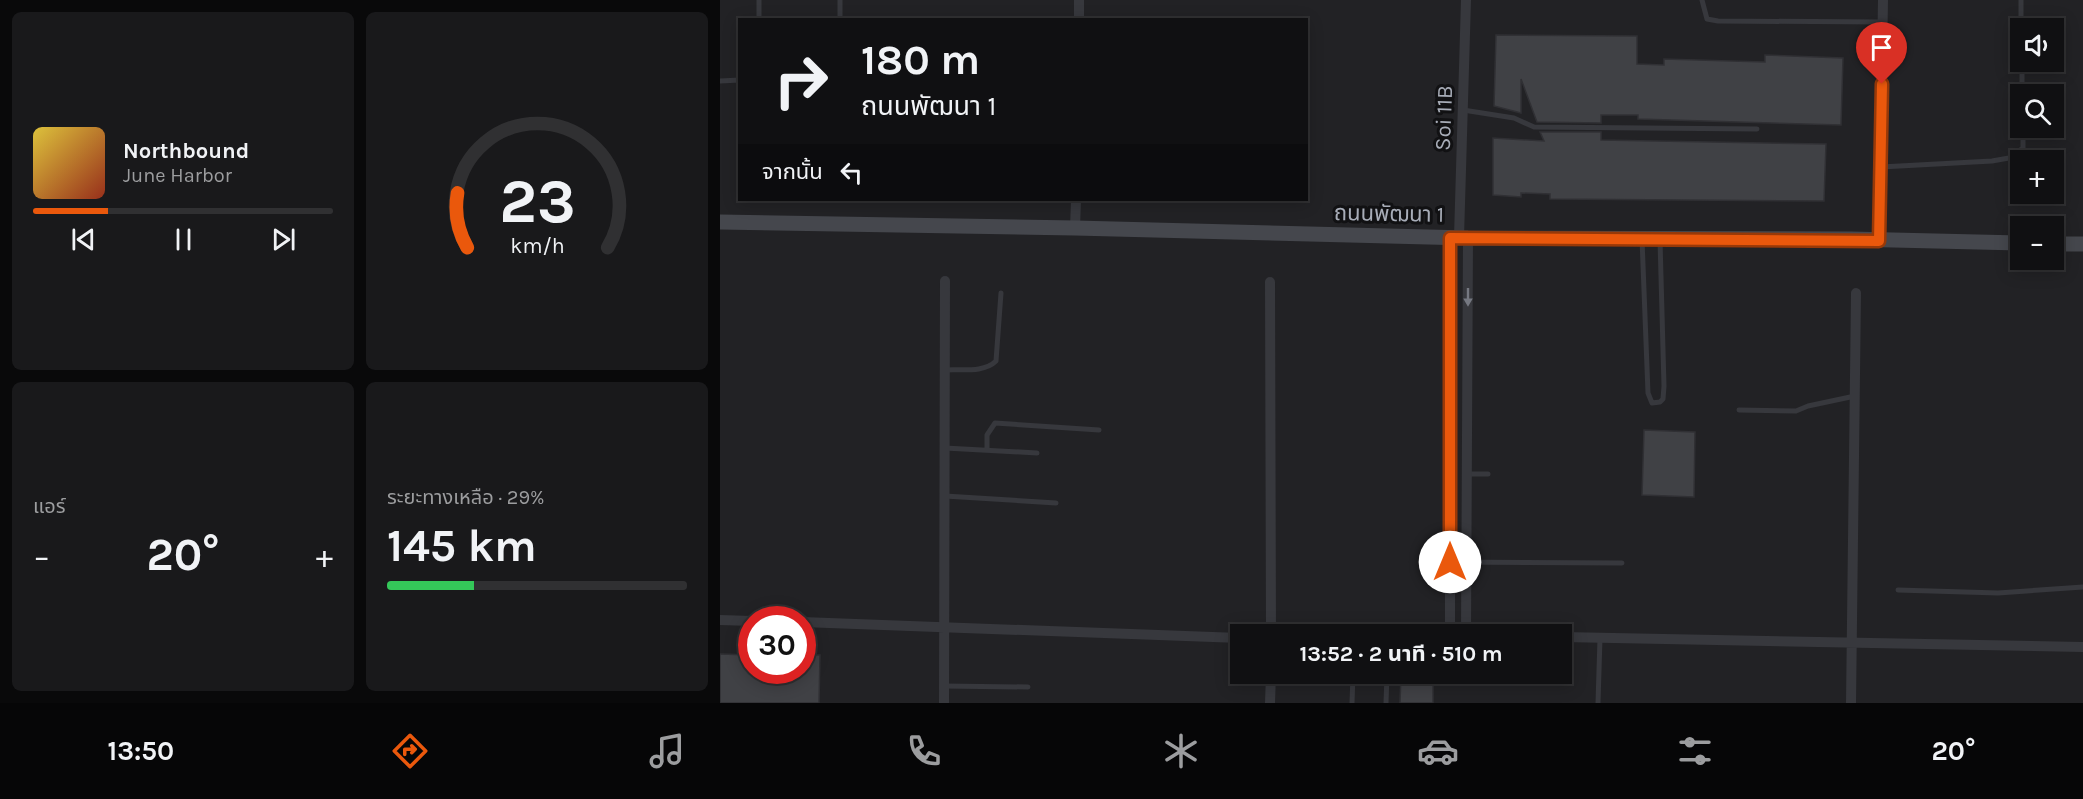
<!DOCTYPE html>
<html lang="th">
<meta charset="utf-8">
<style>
body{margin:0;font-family:Karla,"Noto Sans Thai",sans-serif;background:#19191b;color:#f1f3f6;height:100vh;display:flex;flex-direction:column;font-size:22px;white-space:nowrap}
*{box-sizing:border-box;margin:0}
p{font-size:20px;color:#9c9d9f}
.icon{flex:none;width:33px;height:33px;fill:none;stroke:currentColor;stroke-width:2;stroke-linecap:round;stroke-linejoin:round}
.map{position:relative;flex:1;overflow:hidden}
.sheet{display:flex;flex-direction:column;gap:12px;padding:12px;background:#09090a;width:720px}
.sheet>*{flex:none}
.banner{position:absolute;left:18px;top:18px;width:570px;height:183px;border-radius:0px;box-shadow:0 3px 15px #0003,0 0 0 2px #303032;background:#101012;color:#f1f3f6;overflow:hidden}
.tools{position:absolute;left:1290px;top:18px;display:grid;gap:12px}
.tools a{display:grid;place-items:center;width:54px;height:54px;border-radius:0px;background:#101012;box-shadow:0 3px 15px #0003,0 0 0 2px #303032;font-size:30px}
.speed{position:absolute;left:18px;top:606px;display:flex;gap:12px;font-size:30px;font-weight:700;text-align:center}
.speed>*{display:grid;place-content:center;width:78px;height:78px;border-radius:50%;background:#101012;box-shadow:0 3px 15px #0003,0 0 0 2px #303032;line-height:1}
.speed .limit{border:9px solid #d22;background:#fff;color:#111}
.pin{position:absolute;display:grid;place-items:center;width:51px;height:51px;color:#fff;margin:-62px -26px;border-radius:50% 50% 50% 0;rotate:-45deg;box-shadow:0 0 6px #0007}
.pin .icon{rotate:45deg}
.me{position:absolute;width:66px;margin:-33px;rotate:0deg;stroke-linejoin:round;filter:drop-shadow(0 0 4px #0008)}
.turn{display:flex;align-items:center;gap:21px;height:126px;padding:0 24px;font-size:27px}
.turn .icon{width:78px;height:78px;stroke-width:2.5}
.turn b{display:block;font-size:42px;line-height:51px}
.then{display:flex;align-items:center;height:57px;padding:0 24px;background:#0003;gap:12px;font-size:22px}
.big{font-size:45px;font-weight:700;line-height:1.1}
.sheet .card{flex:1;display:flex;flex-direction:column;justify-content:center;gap:9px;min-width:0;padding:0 21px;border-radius:9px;background:#19191b}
.sheet .dial{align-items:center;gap:0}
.dial svg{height:156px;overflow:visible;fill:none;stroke:#303032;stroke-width:7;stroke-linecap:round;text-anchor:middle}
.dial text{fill:#f1f3f6;stroke:none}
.song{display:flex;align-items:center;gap:18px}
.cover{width:72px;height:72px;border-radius:9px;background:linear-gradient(135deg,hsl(50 70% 55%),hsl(10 70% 35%))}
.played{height:6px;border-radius:3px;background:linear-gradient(90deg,#ea580c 25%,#303032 25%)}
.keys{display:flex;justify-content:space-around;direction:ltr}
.heat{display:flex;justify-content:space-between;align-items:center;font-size:33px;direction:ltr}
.charge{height:9px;border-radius:4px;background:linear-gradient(90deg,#34c759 29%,#303032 0)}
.sheet .tiles{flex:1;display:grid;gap:12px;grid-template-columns:repeat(2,1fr)}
.trip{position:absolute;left:510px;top:624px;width:342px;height:60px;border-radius:0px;background:#101012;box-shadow:0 3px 15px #0003,0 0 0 2px #303032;font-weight:700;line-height:60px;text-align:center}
.dock{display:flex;height:96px;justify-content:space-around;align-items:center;background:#060607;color:#9c9d9f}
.dock .icon{width:42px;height:42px}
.dock .selected{color:#ea580c}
.dock b{font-size:27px;color:#f1f3f6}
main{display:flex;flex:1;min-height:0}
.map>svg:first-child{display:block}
.built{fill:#222225;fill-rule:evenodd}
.building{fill:#404145;stroke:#303034;stroke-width:1.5}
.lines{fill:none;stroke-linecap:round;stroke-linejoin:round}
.lane{stroke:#37383d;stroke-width:5}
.street{stroke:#37383d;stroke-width:10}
.secondary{stroke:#45474d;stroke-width:15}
.oneway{fill:#757881}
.route-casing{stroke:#983908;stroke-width:15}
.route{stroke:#ea580c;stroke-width:10}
.labels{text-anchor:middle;stroke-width:6;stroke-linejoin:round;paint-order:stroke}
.street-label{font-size:22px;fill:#a8adb8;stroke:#111113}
</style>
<main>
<section class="sheet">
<div class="tiles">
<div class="card">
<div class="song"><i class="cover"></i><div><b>Northbound</b><p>June Harbor</p></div></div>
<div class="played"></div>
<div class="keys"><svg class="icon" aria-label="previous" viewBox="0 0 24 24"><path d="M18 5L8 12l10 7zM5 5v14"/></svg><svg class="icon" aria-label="pause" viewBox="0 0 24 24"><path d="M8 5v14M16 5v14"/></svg><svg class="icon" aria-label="next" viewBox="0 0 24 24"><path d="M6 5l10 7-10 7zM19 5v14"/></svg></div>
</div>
<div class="card dial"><svg viewBox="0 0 100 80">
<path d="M14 69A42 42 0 1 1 86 69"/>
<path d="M14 69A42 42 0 0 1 9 41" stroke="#ea580c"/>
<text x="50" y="56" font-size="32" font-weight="700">23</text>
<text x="50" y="72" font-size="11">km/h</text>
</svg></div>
<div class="card"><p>แอร์</p>
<div class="heat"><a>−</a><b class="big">20°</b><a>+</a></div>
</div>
<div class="card"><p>ระยะทางเหลือ · 29%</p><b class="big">145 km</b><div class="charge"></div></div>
</div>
</section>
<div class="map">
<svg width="1363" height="703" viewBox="0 0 1363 703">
<rect width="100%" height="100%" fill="#161618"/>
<path class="built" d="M0 0H1363V703H0ZM20 20H586V200H20ZM1300 28H1334V62H1300ZM1300 94H1334V128H1300ZM1300 160H1334V194H1300ZM1300 226H1334V260H1300ZM32 620H82V670H32ZM520 634H842V674H520Z"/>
<path class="building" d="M776 35 917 36V64L944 65V59L1045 62V55L1123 58 1121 125 918 119V115H881V123L817 122 801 79V113L774 106Z
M820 132H881V140L1106 144 1104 201 830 199V194L801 193V197L773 195V138L824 141Z
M924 430 975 432 974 497 922 495Z
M0 654 32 655V670H82V655H100L99 703H0Z
M681 674H713V703H680Z"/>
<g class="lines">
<path class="lane" d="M982 0 987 19 998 21 1163 22
M1301 0V28
M39 20V0
M120 20V0
M1302 62V94
M0 81 20 80
M743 110 794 118 814 127 1037 129
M1161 167 1272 161 1289 158 1303 148V128
M922 239 928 393 932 403 940 402 943 399 944 386 940 240
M225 370C242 369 264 373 276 361L281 293
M1019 410 1076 411 1088 406 1135 396
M225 448 317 453
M267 449V435L275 423 379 430
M747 474H768
M225 496 336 503
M730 562 902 563
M1178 590 1278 593 1363 587
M224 686 308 687
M632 703 633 674
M666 703 667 674
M878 703 880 638"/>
<path class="street" d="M359 20V0
M355 228 356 200
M739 237 746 0
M730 238V634
M1159 241 1163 0
M550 282 551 634
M0 620 32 621
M82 622 520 638
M746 634 748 238
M842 637 1363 647
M224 703 225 281
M550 703 551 674
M1131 703 1136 293"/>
<path class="secondary" d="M0 222 355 228 748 238 1131 239 1300 243
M1334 244H1363"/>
</g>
<defs><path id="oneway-solid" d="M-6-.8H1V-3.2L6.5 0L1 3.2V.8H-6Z" transform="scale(1.5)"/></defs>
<use class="oneway" href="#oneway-solid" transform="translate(748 297) rotate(90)"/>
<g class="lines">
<g class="route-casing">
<path id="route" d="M730 562V238L1159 241 1162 84"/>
</g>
<use href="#route" class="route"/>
</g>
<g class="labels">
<g class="street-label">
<text transform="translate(723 118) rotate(-88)" y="8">Soi 11B</text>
<text transform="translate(669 213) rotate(1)" y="8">ถนนพัฒนา 1</text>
</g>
</g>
</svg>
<div class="tools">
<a><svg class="icon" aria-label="sound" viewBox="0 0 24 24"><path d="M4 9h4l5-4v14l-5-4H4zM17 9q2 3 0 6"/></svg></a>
<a><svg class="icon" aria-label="search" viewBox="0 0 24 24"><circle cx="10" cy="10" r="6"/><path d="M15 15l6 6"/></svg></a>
<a>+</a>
<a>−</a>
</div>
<div class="speed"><div class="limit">30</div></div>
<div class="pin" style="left:1162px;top:84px;background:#d93025"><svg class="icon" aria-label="arrive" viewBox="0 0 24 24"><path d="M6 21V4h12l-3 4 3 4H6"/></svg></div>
<svg class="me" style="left:730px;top:562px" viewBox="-20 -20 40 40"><circle r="19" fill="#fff"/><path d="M0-13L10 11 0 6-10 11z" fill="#ea580c"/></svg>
<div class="trip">13:52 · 2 นาที · 510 m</div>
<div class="banner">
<div class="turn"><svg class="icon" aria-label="right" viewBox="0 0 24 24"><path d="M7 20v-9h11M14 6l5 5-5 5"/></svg><div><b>180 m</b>ถนนพัฒนา 1</div></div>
<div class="then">จากนั้น<svg class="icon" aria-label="left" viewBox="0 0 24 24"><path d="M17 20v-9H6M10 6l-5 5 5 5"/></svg></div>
</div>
</div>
</main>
<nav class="dock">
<b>13:50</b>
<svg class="icon selected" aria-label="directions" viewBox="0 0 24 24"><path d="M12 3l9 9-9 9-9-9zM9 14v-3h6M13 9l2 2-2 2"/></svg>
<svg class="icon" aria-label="music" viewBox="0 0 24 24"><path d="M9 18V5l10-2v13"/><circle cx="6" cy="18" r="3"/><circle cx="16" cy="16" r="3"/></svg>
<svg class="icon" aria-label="phone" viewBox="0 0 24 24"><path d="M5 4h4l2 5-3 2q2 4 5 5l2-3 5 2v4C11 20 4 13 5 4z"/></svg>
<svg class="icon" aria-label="climate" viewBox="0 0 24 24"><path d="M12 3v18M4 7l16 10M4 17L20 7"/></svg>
<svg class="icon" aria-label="car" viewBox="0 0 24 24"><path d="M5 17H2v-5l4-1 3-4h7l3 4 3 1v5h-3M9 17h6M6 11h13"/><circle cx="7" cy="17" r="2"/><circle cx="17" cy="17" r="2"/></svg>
<svg class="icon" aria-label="filters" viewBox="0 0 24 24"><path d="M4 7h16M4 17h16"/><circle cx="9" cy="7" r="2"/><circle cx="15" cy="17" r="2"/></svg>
<b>20°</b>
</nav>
